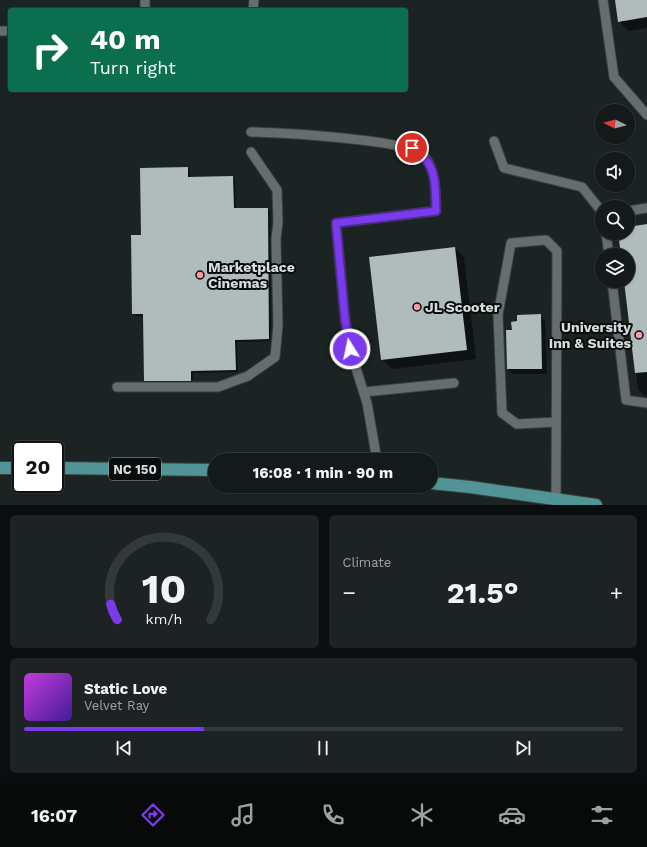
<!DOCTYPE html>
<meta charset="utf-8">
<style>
body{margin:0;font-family:"Work Sans",sans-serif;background:#1d2323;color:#f1f3f6;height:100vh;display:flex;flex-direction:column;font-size:15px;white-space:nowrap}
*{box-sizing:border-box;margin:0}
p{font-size:13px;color:#9da1a2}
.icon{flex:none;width:22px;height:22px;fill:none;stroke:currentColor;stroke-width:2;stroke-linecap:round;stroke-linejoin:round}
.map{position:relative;height:505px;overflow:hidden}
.details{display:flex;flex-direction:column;gap:10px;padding:10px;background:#0b0e0e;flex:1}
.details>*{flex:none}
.guide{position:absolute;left:8px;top:8px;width:400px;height:84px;border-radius:4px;box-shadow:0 1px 3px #0004,0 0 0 1px #333839;background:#0b6e4f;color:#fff;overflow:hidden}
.needle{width:26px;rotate:276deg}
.controls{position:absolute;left:595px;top:104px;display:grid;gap:8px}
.controls a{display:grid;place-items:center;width:40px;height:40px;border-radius:50%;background:#141a1a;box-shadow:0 1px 3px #0004,0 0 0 1px #333839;font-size:20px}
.speed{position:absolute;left:12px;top:441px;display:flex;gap:8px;font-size:20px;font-weight:700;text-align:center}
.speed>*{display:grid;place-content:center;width:52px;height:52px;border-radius:50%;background:#141a1a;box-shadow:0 1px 3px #0004,0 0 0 1px #333839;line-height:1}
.speed .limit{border:2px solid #111;border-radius:6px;background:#fff;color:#111}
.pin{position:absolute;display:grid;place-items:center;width:34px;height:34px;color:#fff;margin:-17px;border:2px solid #fff;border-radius:50%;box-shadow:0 1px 4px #0007}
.me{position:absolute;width:44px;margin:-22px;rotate:350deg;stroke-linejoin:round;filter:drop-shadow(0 0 3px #0008)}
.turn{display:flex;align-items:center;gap:14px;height:84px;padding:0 16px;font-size:18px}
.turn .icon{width:52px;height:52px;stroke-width:2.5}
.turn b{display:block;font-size:28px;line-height:34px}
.big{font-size:30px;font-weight:700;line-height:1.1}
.details .card{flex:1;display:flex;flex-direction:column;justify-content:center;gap:6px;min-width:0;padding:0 14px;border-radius:6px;background:#1d2323}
.details .dial{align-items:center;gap:0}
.dial svg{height:104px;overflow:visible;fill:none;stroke:#333839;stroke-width:7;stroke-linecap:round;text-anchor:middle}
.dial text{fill:#f1f3f6;stroke:none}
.song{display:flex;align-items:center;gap:12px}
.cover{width:48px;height:48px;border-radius:6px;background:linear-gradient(135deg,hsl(290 70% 55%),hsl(260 70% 35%))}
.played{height:4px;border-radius:2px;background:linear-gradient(90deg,#7c3aed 30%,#333839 30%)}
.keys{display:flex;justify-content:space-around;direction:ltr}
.heat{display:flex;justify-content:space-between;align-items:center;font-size:22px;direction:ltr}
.details .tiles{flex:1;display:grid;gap:10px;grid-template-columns:1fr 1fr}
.card:last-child{grid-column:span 2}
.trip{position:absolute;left:208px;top:453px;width:230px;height:40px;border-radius:20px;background:#141a1a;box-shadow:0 1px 3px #0004,0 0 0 1px #333839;font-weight:700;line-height:40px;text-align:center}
.dock{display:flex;height:64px;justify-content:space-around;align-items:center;background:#080a0a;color:#9da1a2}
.dock .icon{width:28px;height:28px}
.dock .selected{color:#7c3aed}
.dock b{font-size:18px;color:#f1f3f6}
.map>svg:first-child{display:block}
.shadow{fill:#0007}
.building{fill:#b0bbbb}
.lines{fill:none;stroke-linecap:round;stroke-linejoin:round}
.lane-casing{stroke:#383f3f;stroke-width:11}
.primary-casing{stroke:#383f3f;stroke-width:14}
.lane{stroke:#646e6e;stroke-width:9}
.primary{stroke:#509495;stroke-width:12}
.route-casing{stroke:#51269a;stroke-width:10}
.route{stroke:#7c3aed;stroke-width:7}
.poi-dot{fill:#f49aa0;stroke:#080c0c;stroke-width:1.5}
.labels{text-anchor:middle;stroke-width:4;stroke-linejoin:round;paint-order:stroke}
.shield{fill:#080c0c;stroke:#9a9f9e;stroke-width:1}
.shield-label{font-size:13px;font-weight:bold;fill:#d8dedd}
.poi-label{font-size:14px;font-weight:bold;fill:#d8dedd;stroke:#080c0c;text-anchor:start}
</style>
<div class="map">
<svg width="647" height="505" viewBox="0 0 647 505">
<rect width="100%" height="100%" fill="#1b2323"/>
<path class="shadow" d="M616 0H647V28L628 31 619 21Z
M187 168 190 170V178L233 177 235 179 236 209H267L270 211 271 341 237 342 238 372 193 373V383H147L145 381 144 316H136L133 314 142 236Z
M647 225V396H645L638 389 625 281H628V255H622L619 233H628V228Z
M454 248 464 257 476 359 392 369 382 360Z
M540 315 545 320 547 374H513L508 369 507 331H513L518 322Z"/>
<path class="building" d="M615 0H647V17L618 22Z
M188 167V177L233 176 234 208H268L269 339 235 340 236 370 191 371V381H144L143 314H132L131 235H141L140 168Z
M647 224V372L635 373 624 281H628V255H621L618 233H628V227Z
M455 247 467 350 381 360 369 257Z
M541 314 542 369H507L506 330H512L511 322 517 321V315Z"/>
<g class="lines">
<g class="lane-casing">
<path id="lane" d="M603 0 614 77 647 115
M145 10V0
M253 10 254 0
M0 31H10
M251 132C279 133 410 139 424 156 437 171 435 192 436 211L336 223 345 319 350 349 367 403 377 460
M494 141 504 168 582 187 602 212
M628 211 647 208
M606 233 609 255
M612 281 626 400 647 403
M117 387H218L248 376 275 357 278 325 276 239 278 222 277 190 251 152
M364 392 454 383
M556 499 557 251 546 240 511 243 498 315 502 413 517 424 556 422"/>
</g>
<g class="primary-casing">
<path id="primary" d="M0 468H21
M55 468 215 470
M431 483 470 487 596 505"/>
</g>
<use href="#lane" class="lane"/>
<use href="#primary" class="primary"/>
</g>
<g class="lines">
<g class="route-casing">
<path id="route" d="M350 349 345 319 336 223 436 211C435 184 438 163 412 148"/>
</g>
<use href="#route" class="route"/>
</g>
<g class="poi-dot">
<circle cx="200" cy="275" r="4"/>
<circle cx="417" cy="307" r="4"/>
<circle cx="639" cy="335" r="4"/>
</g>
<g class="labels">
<rect class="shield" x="109" y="458" width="52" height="22" rx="3"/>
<g class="shield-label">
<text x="135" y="474">NC 150</text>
</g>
<g class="poi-label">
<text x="208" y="272">Marketplace<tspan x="208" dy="16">Cinemas</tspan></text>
<text x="425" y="312">JL Scooter</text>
<text x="631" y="332" text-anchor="end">University<tspan x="631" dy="16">Inn &amp; Suites</tspan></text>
</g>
</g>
</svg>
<div class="controls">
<a><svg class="needle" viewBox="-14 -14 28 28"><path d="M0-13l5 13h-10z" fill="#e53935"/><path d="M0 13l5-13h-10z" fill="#9da1a2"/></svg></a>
<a><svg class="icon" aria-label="sound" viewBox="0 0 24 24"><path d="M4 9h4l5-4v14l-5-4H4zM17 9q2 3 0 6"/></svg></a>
<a><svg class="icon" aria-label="search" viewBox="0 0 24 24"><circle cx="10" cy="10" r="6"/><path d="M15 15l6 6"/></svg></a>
<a><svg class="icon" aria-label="layers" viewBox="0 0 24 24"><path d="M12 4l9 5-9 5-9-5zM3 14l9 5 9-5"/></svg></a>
</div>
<div class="speed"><div class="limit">20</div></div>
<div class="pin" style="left:412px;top:148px;background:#d93025"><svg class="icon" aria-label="arrive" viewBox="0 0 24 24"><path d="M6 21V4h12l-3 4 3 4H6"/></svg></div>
<svg class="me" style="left:350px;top:349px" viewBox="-20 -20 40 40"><circle r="17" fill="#7c3aed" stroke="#fff" stroke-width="3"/><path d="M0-11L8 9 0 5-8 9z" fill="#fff"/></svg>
<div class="trip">16:08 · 1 min · 90 m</div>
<div class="guide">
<div class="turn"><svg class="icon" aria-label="right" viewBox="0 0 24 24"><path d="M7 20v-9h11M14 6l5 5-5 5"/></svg><div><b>40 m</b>Turn right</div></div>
</div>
</div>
<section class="details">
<div class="tiles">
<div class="card dial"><svg viewBox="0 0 100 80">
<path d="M14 69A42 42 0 1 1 86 69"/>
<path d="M14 69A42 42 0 0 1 9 57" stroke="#7c3aed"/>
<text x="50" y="56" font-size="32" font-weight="700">10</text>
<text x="50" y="72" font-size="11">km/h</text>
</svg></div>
<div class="card"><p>Climate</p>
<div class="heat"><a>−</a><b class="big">21.5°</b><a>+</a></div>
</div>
<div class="card">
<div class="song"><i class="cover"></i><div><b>Static Love</b><p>Velvet Ray</p></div></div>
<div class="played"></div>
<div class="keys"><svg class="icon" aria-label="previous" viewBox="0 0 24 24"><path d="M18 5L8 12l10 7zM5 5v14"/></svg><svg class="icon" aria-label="pause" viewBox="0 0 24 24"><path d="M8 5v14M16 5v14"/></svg><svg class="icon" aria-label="next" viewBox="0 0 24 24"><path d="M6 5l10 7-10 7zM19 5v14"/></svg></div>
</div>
</div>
</section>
<nav class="dock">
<b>16:07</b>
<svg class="icon selected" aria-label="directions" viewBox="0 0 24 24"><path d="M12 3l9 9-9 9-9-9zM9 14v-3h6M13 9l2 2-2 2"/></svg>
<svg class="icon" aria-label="music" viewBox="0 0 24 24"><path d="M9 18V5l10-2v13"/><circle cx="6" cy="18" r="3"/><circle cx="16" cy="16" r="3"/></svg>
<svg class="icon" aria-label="phone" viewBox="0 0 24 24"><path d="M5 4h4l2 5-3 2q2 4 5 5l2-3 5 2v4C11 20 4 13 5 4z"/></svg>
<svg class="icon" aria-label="climate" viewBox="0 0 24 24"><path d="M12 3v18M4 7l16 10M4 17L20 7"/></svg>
<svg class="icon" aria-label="car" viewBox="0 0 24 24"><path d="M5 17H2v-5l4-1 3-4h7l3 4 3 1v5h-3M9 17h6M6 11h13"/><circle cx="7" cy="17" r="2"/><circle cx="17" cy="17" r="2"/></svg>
<svg class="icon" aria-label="filters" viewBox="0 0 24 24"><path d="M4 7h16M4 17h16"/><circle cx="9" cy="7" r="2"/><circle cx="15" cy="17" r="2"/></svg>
</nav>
